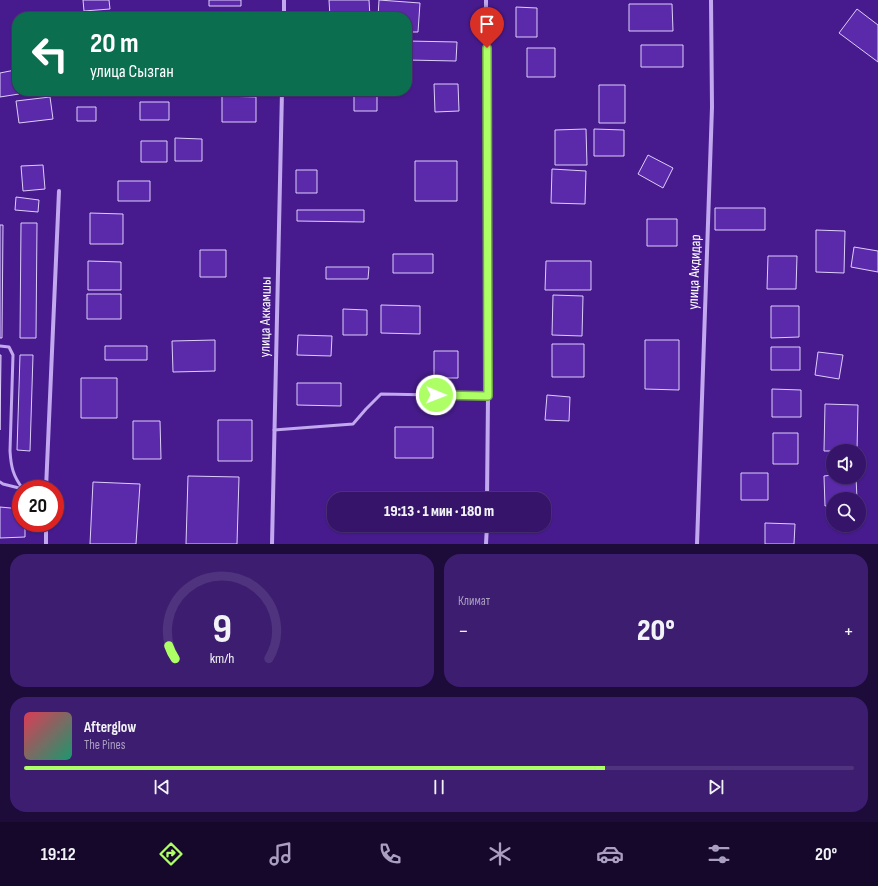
<!DOCTYPE html>
<html lang="ru">
<meta charset="utf-8">
<style>
body{margin:0;font-family:"Sofia Sans Condensed",sans-serif;background:#3d1d70;color:#f1f3f6;height:100vh;display:flex;flex-direction:column;font-size:15px;white-space:nowrap}
*{box-sizing:border-box;margin:0}
p{font-size:13px;color:#aa9ec1}
.icon{flex:none;width:22px;height:22px;fill:none;stroke:currentColor;stroke-width:2;stroke-linecap:round;stroke-linejoin:round}
.map{position:relative;height:544px;overflow:hidden}
.sheet{display:flex;flex-direction:column;gap:10px;padding:10px;background:#1d0b3a;flex:1}
.sheet>*{flex:none}
.top-card{position:absolute;left:12px;top:12px;width:400px;height:84px;border-radius:16px;box-shadow:0 1px 3px #0004,0 0 0 1px #4f337e;background:#0b6e4f;color:#fff;overflow:hidden}
.tools{position:absolute;left:826px;top:444px;display:grid;gap:8px}
.tools a{display:grid;place-items:center;width:40px;height:40px;border-radius:50%;background:#35146a;box-shadow:0 1px 3px #0004,0 0 0 1px #4f337e;font-size:20px}
.speed{position:absolute;left:12px;top:480px;display:flex;gap:8px;font-size:20px;font-weight:700;text-align:center}
.speed>*{display:grid;place-content:center;width:52px;height:52px;border-radius:50%;background:#35146a;box-shadow:0 1px 3px #0004,0 0 0 1px #4f337e;line-height:1}
.speed .limit{border:6px solid #d22;background:#fff;color:#111}
.pin{position:absolute;display:grid;place-items:center;width:34px;height:34px;color:#fff;margin:-41px -17px;border-radius:50% 50% 50% 0;rotate:-45deg;box-shadow:0 0 4px #0007}
.pin .icon{rotate:45deg}
.me{position:absolute;width:44px;margin:-22px;rotate:91deg;stroke-linejoin:round;filter:drop-shadow(0 0 3px #0008)}
.turn{display:flex;align-items:center;gap:14px;height:84px;padding:0 12px;font-size:18px}
.turn .icon{width:52px;height:52px;stroke-width:2.5}
.turn b{display:block;font-size:28px;line-height:34px}
.big{font-size:30px;font-weight:800;line-height:1.1}
.sheet .tile{flex:1;display:flex;flex-direction:column;justify-content:center;gap:6px;min-width:0;padding:0 14px;border-radius:16px;background:#3d1d70}
.sheet .dial{align-items:center;gap:0}
.dial svg{height:104px;overflow:visible;fill:none;stroke:#4f337e;stroke-width:7;stroke-linecap:round;text-anchor:middle}
.dial text{fill:#f1f3f6;stroke:none}
.song{display:flex;align-items:center;gap:12px}
.cover{width:48px;height:48px;border-radius:6px;background:linear-gradient(135deg,hsl(350 70% 55%),hsl(160 70% 35%))}
.played{height:4px;border-radius:2px;background:linear-gradient(90deg,#adff65 70%,#4f337e 70%)}
.keys{display:flex;justify-content:space-around;direction:ltr}
.heat{display:flex;justify-content:space-between;align-items:center;font-size:22px;direction:ltr}
.sheet .tiles{flex:1;display:grid;gap:10px;grid-template-columns:1fr 1fr}
.tile:last-child{grid-column:span 2}
.trip{position:absolute;left:327px;top:492px;width:224px;height:40px;border-radius:16px;background:#35146a;box-shadow:0 1px 3px #0004,0 0 0 1px #4f337e;font-weight:800;line-height:40px;text-align:center}
.tab-bar{display:flex;height:64px;justify-content:space-around;align-items:center;background:#15082a;color:#aa9ec1}
.tab-bar .icon{width:28px;height:28px}
.tab-bar .current{color:#adff65}
.tab-bar b{font-size:18px;color:#f1f3f6}
.map>svg:first-child{display:block}
.building{fill:#5b2aab;stroke:#decefa}
.lines{fill:none;stroke-linecap:round;stroke-linejoin:round}
.service{stroke:#c2a8ee;stroke-width:3}
.minor{stroke:#c2a8ee;stroke-width:4}
.route-casing{stroke:#70a642;stroke-width:10}
.route{stroke:#adff65;stroke-width:7}
.labels{text-anchor:middle;stroke-width:4;stroke-linejoin:round;paint-order:stroke}
.street-label{font-size:15px;fill:#fff;stroke:#471b8d}
</style>
<div class="map">
<svg width="878" height="544" viewBox="0 0 878 544">
<rect width="100%" height="100%" fill="#471b8d"/>
<path class="building" d="M83 0H109L110 9 84 11Z
M209 0H241V6H209Z
M329 0H369L370 17H330Z
M379 0 420 3 418 32H407V17H378Z
M629 4H672L673 31H629Z
M516 7 537 8V37H516Z
M857 9 878 25V62L839 33Z
M407 41 457 42 456 61 407 60Z
M641 45H683V67H641Z
M527 48H555V77H527Z
M15 70 17 91H18L19 94 0 97V73Z
M434 84H458L459 111 435 112Z
M599 85H625V123H599Z
M354 91H377V111H354Z
M222 96 256 97V122H222Z
M50 97 53 119 19 123 16 101Z
M140 102H169V120H140Z
M77 107H96V121H77Z
M586 129 587 165H555V130Z
M594 129 624 130V156H594Z
M175 138 202 139V161H175Z
M141 141H167V162H141Z
M648 155 673 168 663 188 638 174Z
M415 161H457V201H415Z
M43 165 45 189 23 191 21 166Z
M552 169 586 171 585 204 551 203Z
M296 170H317V193H296Z
M118 181H150V201H118Z
M16 197 39 200 38 212 15 210Z
M715 208H765V230H715Z
M297 210H364V222L297 221Z
M90 213 123 214V244H90Z
M647 219H677V246H647Z
M21 223H37L36 338H20Z
M0 225H3L2 338H0Z
M816 230 845 231 844 273 816 272Z
M854 247 878 251V272L851 267Z
M200 250H226V277H200Z
M393 254H433V273H393Z
M768 256H797L796 289H767Z
M88 261 121 262V290H88Z
M546 261H591V290H545Z
M326 267H369L368 279H326Z
M87 294H121V319H87Z
M553 295 583 296 582 336 552 335Z
M381 305 420 306V334L381 333Z
M771 306H799V337L771 338Z
M343 309 367 310V335H343Z
M298 335 332 336 331 356 297 355Z
M215 340V371L173 372 172 341Z
M645 340H679V390L645 389Z
M552 344H584V377H552Z
M105 346H147V360H105Z
M771 347H800V370H771Z
M434 351H458V378H434Z
M818 352 843 355 839 379 815 375Z
M0 355H1L0 430Z
M20 355H33L30 451 17 450Z
M81 378H117V418H81Z
M297 383H341V406L297 405Z
M772 389 801 390V417H772Z
M547 395 570 397 569 421 545 420Z
M825 404 858 405 857 451H824Z
M218 420H252V461H218Z
M133 421H160L161 459H133Z
M395 427H433V458H395Z
M773 433H798V464H773Z
M741 473H768V500H741Z
M833 475V477H856L857 499H833V505L825 506 824 476Z
M188 476 239 477 237 544H186Z
M93 482 140 484 136 544H90Z
M0 507 21 509V523H25V537L0 538Z
M765 523 795 524 794 544H765Z"/>
<g class="lines">
<path class="service" d="M0 346 9 347 13 355 10 451C11 467 13 476 23 489
M274 430 353 424 366 409 381 394 488 396
M0 482 3 484 23 489"/>
<path class="minor" d="M486 0 488 396 487 499
M284 17V0
M46 489 59 191
M46 523V544
M272 544 282 91
M486 544 487 525
M697 544 712 107 711 0"/>
</g>
<g class="lines">
<g class="route-casing">
<path id="route" d="M436 395 488 396 487 48"/>
</g>
<use href="#route" class="route"/>
</g>
<g class="labels">
<g class="street-label">
<text transform="translate(694 272) rotate(-88)" y="5">улица Акдидар</text>
<text transform="translate(265 317) rotate(-89)" y="5">улица Аккамшы</text>
</g>
</g>
</svg>
<div class="tools">
<a><svg class="icon" aria-label="sound" viewBox="0 0 24 24"><path d="M4 9h4l5-4v14l-5-4H4zM17 9q2 3 0 6"/></svg></a>
<a><svg class="icon" aria-label="search" viewBox="0 0 24 24"><circle cx="10" cy="10" r="6"/><path d="M15 15l6 6"/></svg></a>
</div>
<div class="speed"><div class="limit">20</div></div>
<div class="pin" style="left:487px;top:48px;background:#d93025"><svg class="icon" aria-label="arrive" viewBox="0 0 24 24"><path d="M6 21V4h12l-3 4 3 4H6"/></svg></div>
<svg class="me" style="left:436px;top:395px" viewBox="-20 -20 40 40"><circle r="17" fill="#adff65" stroke="#fff" stroke-width="3"/><path d="M0-11L8 9 0 5-8 9z" fill="#fff"/></svg>
<div class="trip">19:13 · 1 мин · 180 m</div>
<div class="top-card">
<div class="turn"><svg class="icon" aria-label="left" viewBox="0 0 24 24"><path d="M17 20v-9H6M10 6l-5 5 5 5"/></svg><div><b>20 m</b>улица Сызган</div></div>
</div>
</div>
<section class="sheet">
<div class="tiles">
<div class="tile dial"><svg viewBox="0 0 100 80">
<path d="M14 69A42 42 0 1 1 86 69"/>
<path d="M14 69A42 42 0 0 1 9 59" stroke="#adff65"/>
<text x="50" y="56" font-size="32" font-weight="700">9</text>
<text x="50" y="72" font-size="11">km/h</text>
</svg></div>
<div class="tile"><p>Климат</p>
<div class="heat"><a>−</a><b class="big">20°</b><a>+</a></div>
</div>
<div class="tile">
<div class="song"><i class="cover"></i><div><b>Afterglow</b><p>The Pines</p></div></div>
<div class="played"></div>
<div class="keys"><svg class="icon" aria-label="previous" viewBox="0 0 24 24"><path d="M18 5L8 12l10 7zM5 5v14"/></svg><svg class="icon" aria-label="pause" viewBox="0 0 24 24"><path d="M8 5v14M16 5v14"/></svg><svg class="icon" aria-label="next" viewBox="0 0 24 24"><path d="M6 5l10 7-10 7zM19 5v14"/></svg></div>
</div>
</div>
</section>
<nav class="tab-bar">
<b>19:12</b>
<svg class="icon current" aria-label="directions" viewBox="0 0 24 24"><path d="M12 3l9 9-9 9-9-9zM9 14v-3h6M13 9l2 2-2 2"/></svg>
<svg class="icon" aria-label="music" viewBox="0 0 24 24"><path d="M9 18V5l10-2v13"/><circle cx="6" cy="18" r="3"/><circle cx="16" cy="16" r="3"/></svg>
<svg class="icon" aria-label="phone" viewBox="0 0 24 24"><path d="M5 4h4l2 5-3 2q2 4 5 5l2-3 5 2v4C11 20 4 13 5 4z"/></svg>
<svg class="icon" aria-label="climate" viewBox="0 0 24 24"><path d="M12 3v18M4 7l16 10M4 17L20 7"/></svg>
<svg class="icon" aria-label="car" viewBox="0 0 24 24"><path d="M5 17H2v-5l4-1 3-4h7l3 4 3 1v5h-3M9 17h6M6 11h13"/><circle cx="7" cy="17" r="2"/><circle cx="17" cy="17" r="2"/></svg>
<svg class="icon" aria-label="filters" viewBox="0 0 24 24"><path d="M4 7h16M4 17h16"/><circle cx="9" cy="7" r="2"/><circle cx="15" cy="17" r="2"/></svg>
<b>20°</b>
</nav>
